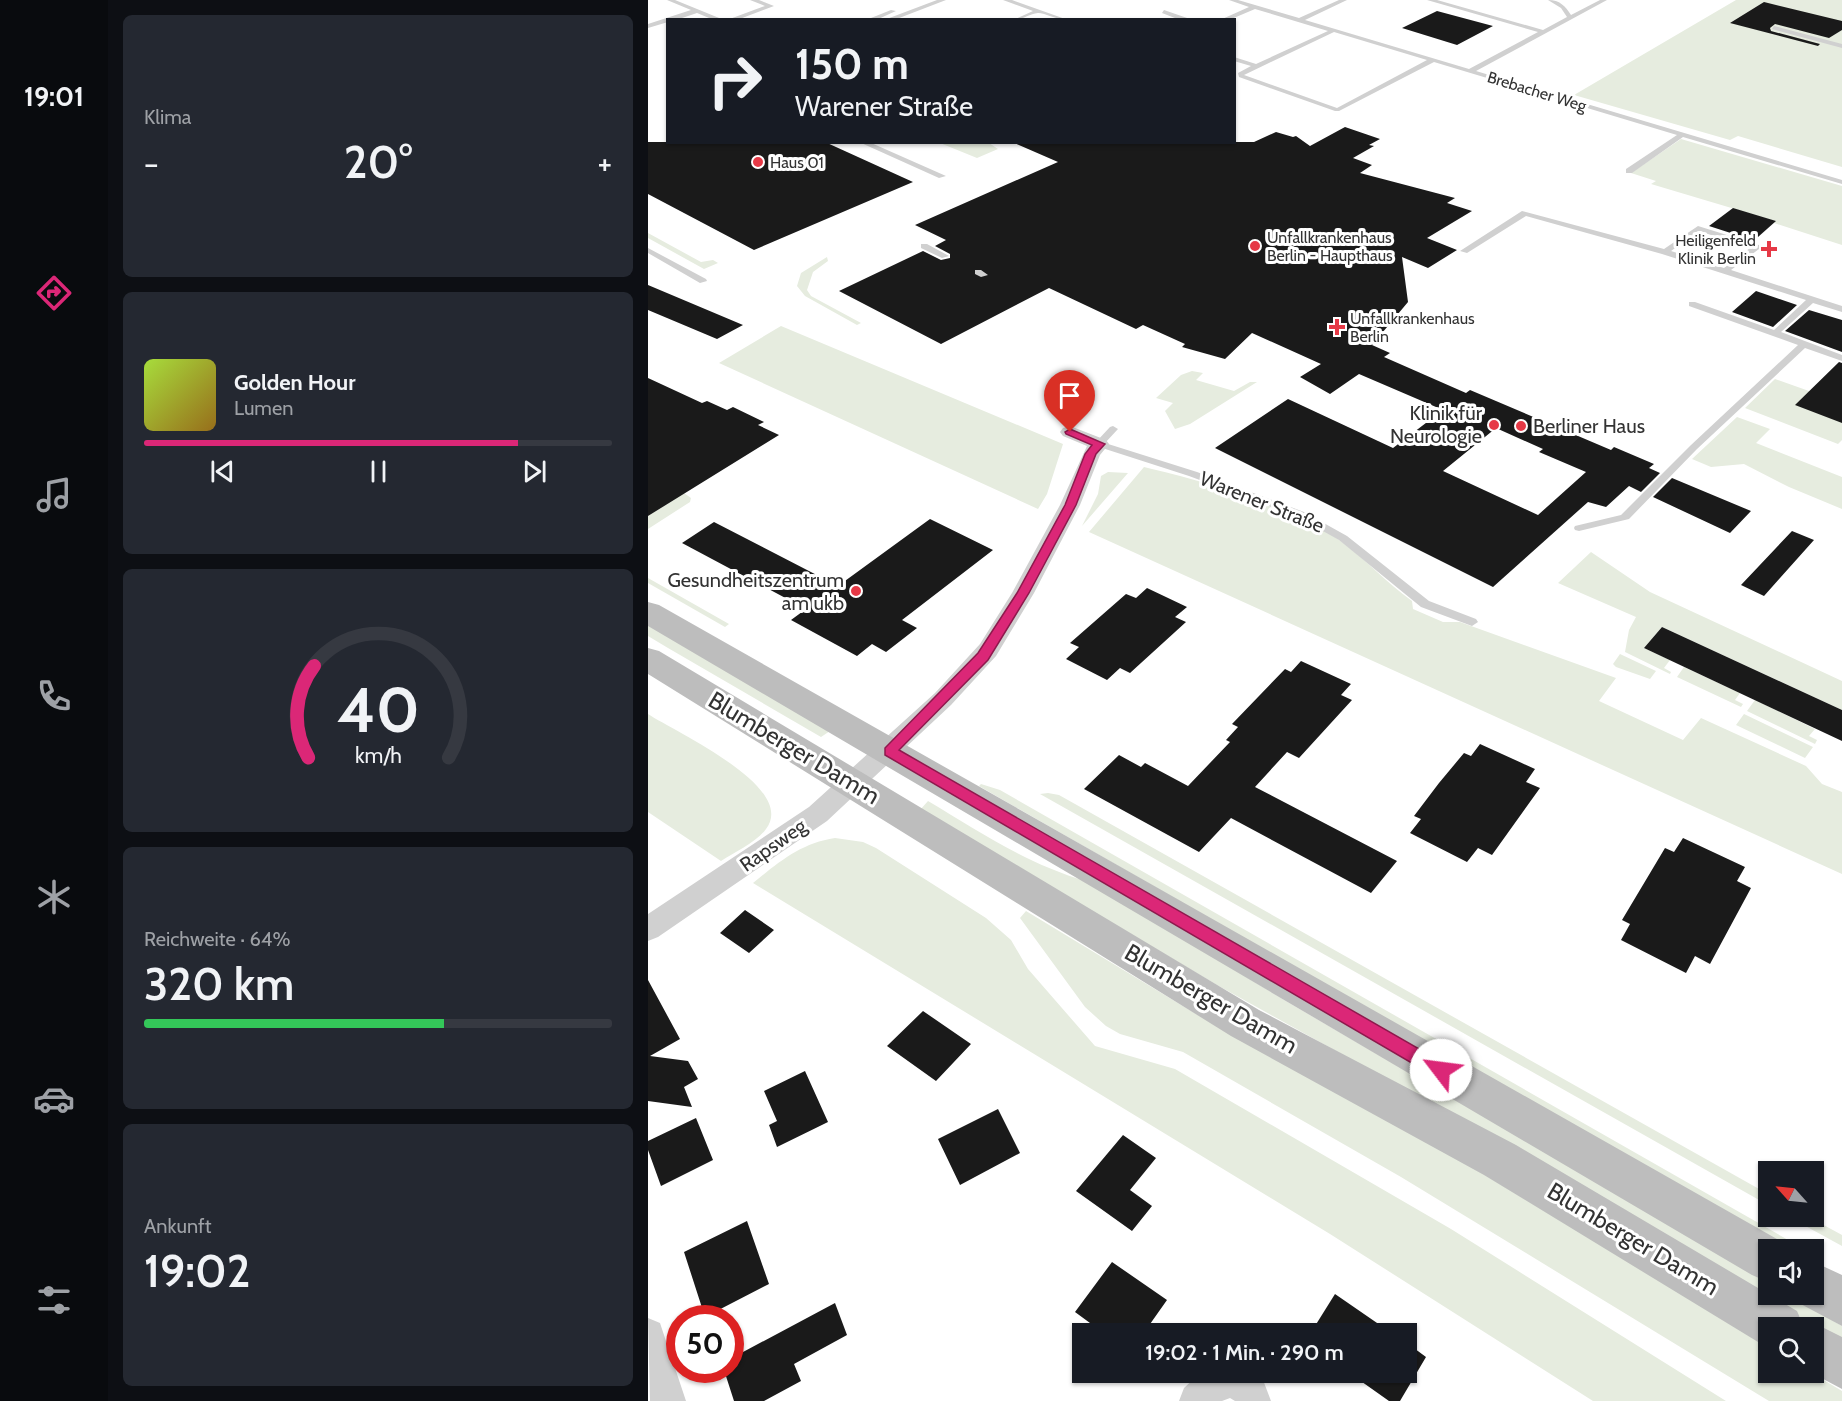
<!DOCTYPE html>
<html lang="de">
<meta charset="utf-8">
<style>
body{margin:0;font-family:Cabin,sans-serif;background:#242831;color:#f1f3f6;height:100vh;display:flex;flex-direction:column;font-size:22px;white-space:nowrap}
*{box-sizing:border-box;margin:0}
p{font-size:20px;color:#9ea1a6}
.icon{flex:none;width:33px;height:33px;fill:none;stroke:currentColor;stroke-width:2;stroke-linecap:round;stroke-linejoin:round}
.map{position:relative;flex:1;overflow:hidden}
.details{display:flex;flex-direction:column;gap:15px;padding:15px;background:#0d0f14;width:540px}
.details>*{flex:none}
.guide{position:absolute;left:18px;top:18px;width:570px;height:126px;border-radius:0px;box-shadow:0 2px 4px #0004;background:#171b24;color:#f1f3f6;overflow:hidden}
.needle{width:39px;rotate:297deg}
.controls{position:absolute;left:1110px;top:1161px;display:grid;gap:12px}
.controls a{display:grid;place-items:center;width:66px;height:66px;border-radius:0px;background:#171b24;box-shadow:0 2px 4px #0004;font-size:30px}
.speed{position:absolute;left:18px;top:1305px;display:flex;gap:12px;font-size:30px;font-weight:700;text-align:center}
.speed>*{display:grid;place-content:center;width:78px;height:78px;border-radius:50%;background:#171b24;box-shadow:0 2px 4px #0004;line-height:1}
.speed .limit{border:9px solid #d22;background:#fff;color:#111}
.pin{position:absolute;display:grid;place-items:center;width:51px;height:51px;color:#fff;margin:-62px -26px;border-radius:50% 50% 50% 0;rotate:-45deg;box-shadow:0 0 6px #0007}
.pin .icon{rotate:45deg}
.me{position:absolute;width:66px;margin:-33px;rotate:300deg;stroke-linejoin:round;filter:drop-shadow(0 0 4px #0008)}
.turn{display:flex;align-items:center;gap:21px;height:126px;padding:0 30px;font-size:27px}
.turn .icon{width:78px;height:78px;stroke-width:2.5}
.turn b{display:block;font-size:42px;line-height:51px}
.big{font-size:45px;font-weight:600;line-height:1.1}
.details .card{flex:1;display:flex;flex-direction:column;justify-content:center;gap:9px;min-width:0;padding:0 21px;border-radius:9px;background:#242831}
.details .dial{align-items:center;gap:0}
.dial svg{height:156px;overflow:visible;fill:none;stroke:#363941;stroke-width:7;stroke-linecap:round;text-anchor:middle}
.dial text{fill:#f1f3f6;stroke:none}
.song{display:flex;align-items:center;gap:18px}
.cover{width:72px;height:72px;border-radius:9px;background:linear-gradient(135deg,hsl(80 70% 55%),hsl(40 70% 35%))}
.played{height:6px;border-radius:3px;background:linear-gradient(90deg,#db2777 80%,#363941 80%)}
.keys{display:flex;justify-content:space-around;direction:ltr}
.heat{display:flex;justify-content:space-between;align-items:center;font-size:33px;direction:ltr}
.charge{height:9px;border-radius:4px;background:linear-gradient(90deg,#34c759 64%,#363941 0)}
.trip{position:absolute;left:424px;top:1323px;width:345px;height:60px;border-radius:0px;background:#171b24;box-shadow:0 2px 4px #0004;font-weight:600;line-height:60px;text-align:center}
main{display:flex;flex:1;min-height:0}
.menu{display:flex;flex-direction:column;width:108px;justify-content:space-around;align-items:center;background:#090b0e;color:#9ea1a6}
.menu .icon{width:42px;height:42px}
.menu .on{color:#db2777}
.menu b{font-size:27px;color:#f1f3f6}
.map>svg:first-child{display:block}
.green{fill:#e6ecdf}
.building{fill:#1a1a1a;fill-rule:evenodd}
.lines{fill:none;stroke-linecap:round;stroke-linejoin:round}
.service{fill:#d0d0d0;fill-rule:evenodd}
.minor{fill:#d0d0d0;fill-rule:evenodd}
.secondary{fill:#bdbdbd;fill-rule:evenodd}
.route{fill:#db2777;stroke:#8e194d;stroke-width:1.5}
.poi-dot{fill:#e63946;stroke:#fff;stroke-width:2}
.labels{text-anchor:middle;stroke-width:6;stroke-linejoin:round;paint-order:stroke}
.far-street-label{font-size:16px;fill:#333;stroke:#fff}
.far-poi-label{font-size:16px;fill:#333;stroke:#fff;text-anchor:start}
.poi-label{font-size:20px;fill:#333;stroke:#fff;text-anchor:end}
.street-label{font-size:20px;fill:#333;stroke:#fff}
.near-street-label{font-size:24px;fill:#333;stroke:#fff}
</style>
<main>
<nav class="menu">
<b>19:01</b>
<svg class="icon on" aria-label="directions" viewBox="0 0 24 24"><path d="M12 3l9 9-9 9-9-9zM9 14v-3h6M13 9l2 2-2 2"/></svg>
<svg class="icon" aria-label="music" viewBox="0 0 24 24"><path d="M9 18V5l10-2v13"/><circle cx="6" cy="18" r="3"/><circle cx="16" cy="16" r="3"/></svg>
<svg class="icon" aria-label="phone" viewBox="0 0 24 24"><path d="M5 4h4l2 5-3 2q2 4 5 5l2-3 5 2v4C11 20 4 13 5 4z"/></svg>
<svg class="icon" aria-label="climate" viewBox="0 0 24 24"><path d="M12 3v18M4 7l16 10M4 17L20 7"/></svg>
<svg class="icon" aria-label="car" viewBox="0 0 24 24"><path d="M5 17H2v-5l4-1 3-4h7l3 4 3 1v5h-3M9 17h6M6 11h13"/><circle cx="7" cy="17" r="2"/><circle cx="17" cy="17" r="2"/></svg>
<svg class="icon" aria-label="filters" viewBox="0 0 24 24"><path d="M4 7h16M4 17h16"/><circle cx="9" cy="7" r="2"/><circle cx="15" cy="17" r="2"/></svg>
</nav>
<section class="details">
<div class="card"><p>Klima</p>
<div class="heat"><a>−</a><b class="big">20°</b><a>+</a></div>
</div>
<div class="card">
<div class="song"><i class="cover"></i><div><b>Golden Hour</b><p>Lumen</p></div></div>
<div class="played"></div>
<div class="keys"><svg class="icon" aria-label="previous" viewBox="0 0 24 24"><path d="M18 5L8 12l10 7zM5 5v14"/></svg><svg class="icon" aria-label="pause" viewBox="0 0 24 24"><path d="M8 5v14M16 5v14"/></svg><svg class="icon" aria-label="next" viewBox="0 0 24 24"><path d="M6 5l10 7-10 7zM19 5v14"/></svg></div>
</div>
<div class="card dial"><svg viewBox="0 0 100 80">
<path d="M14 69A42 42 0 1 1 86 69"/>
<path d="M14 69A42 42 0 0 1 17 22" stroke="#db2777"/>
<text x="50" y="56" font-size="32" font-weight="700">40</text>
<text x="50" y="72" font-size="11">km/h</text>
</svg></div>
<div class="card"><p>Reichweite · 64%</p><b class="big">320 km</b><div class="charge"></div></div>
<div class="card"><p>Ankunft</p><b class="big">19:02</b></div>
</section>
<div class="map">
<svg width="1194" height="1401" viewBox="0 0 1194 1401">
<rect width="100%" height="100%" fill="#fff"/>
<path class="green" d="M1088 0H1194V167L1090 136 1082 140 926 95Z
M1033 139 1194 186V245L1126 223 1127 221 1003 184 1008 181 983 173Z
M292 143H341L350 149 329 158Z
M0 233 53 262 65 260 70 263 56 269 0 238Z
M179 257 180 261 165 272 159 290 163 296 213 323 209 325 157 296 149 286 153 273Z
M133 326 415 444 399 494 390 509 71 363Z
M544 371 555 373 548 380 586 391 602 382H609L542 424 527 429 517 411 525 403 508 398 533 375Z
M1127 379 1161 391 1194 418V440L1190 444 1097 408Z
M1089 417 1122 429 1108 443 1194 477V509L1141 487 1096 464 1063 467 1044 459Z
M496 467C555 481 645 506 694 542 718 560 739 583 764 601L765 609 795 622H812L968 678 951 701 1035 740 1053 718 1158 766 1174 784 1194 792V874L441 532Z
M460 472 480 473 434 526 450 494 453 476Z
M36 493 43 498 42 502 0 529V516Z
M943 552 1002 592 1194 681V710L1014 627 996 648 1022 660 1016 668 1023 672 1022 674 977 652 981 630 988 617 910 583Z
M0 578 81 624 77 627 0 583Z
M0 624 182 731 173 737 20 648 0 636Z
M972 654 1008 671 1002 679 968 667 965 664Z
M1036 667 1092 693 1087 700 1095 704 1093 707 1029 677Z
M1107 700 1167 729 1161 736 1169 740 1167 744 1099 711Z
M0 714C27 732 150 787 118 829 109 842 87 852 73 861L0 812Z
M1096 714 1165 747 1157 758 1088 725Z
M333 784 352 790 1156 1249H1138L331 786Z
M400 793 411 795 1120 1194V1205L392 794Z
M280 801C332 832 379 864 438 881L643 1004 1120 1282V1294L1141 1295 1194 1326V1342L946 1194 569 985 272 810Z
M187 838 215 842 228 848 338 918 363 940 380 969 447 1046 527 1069 803 1229 1078 1401H945L682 1234 105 883C131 862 153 843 187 838Z
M378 911 553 1017 794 1149 1120 1346V1372L1164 1373 1194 1391V1401H1121L753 1177 535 1052 472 1034 458 1026 437 1007 372 918Z
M1141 1217H1161L1194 1235V1246Z"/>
<path class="building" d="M1116 2 1194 21V30L1181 38 1127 24 1122 28 1123 31 1172 44 1170 46 1082 23Z
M789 11 845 26 809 45 754 28Z
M697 127 732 139 721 145 726 146 705 158 724 165 712 173 807 198 799 203 824 211 779 238 809 250 780 268 754 257 760 302 724 345 742 353 736 357 818 393 822 390 963 450 966 447 1006 464 1001 468 1012 473 993 492 981 486 958 507 940 502 845 587 567 448 640 399 745 448 795 410 711 374 682 394 652 377 673 364 604 333 577 359 534 347 537 344 495 325 488 329 401 288 293 344 191 291 275 251 293 260 302 258V254L287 246 298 240 267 225 410 162 364 142H606L628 132 645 137 648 136 662 146ZM848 428 895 449 891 452 938 472 890 515 795 471Z
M0 142H177L265 182 106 250 0 194Z
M1085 208 1128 221 1110 237 1099 234 1095 237 1061 226Z
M0 285 95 325 69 339 0 310Z
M1108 291 1149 305 1125 327 1084 312Z
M1161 310 1194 320V352L1137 331Z
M1191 362 1194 363V423L1147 405Z
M0 378 54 403 59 401 79 410 85 407 116 422 110 425 131 435 0 516Z
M1024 478 1103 511 1082 533 1005 497Z
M282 519 345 550 254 620 269 628 238 652 224 644 209 656 143 620 158 609 34 543 66 522 190 586Z
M1144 531 1166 540 1116 596 1093 585Z
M499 588 539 607 527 617 538 622 482 673 472 668 459 680 418 659 431 647 422 643 478 594 488 598Z
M1014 627 1194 710V741L996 648Z
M653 661 703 684 693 695 704 700 651 758 639 752 607 787 749 861 723 893 583 818 551 852 436 789 471 755 493 767 497 763 540 786 582 742 578 740 590 727 584 724 637 669 643 672Z
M832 744 887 769 878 782 892 788 844 855 830 848 819 862 762 833 773 819 766 816 791 783 816 753 823 756Z
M1035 838 1097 867 1089 881 1103 888 1062 964 1047 956 1038 973 973 940 982 924 974 920 1017 848 1026 852Z
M97 910 126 930 101 953 72 933Z
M0 980 32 1039 2 1056 40 1061 50 1079 36 1087 44 1107 0 1101Z
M275 1011 323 1044 288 1081 239 1046Z
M157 1071 180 1122 129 1147 121 1125 129 1121 116 1091Z
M350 1109 372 1153 312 1185 290 1139Z
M48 1118 65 1160 13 1186 0 1150V1141Z
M475 1135 508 1158 482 1190 504 1206 484 1231 428 1191Z
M99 1221 121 1284 57 1317 36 1252Z
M464 1262 519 1300 495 1334H457L427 1312Z
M687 1294 745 1334H662Z
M187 1303 199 1335 146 1364 153 1381 116 1401H86L76 1370H82V1359Z
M759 1343 778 1357 752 1401H741L700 1372H759Z"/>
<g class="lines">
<path class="service" d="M19 0H27L76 20H66L49 13 28 20H20V22L0 28V24L43 10Z
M102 0H111L126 6 89 20H79L117 6Z
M289 0H298L246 20H236Z
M355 0H364L420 20C409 20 397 13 390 13 381 14 374 20 365 20L385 11Z
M581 0H590L651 18 691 0H699L657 20 821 69 890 32 779 0H789L895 30 919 17 913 8 900 0C912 0 917 6 923 15L952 0H959L828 71 1194 180V184L1035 137 984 173H978V169L1029 135 786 62 691 111H687L591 77 590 73 603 66 586 61V57L608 64 680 31 607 9 581 20H572L601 7ZM686 32 779 60 689 108 596 75Z
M243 10 248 11 228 20H218Z
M516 10 542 19 543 20H532L514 13Z
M1126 26 1194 44V48L1124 29Z
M211 142H221L298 176 291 178Z
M874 211 1016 249 1050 226 1111 245V249L1083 270 1194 306V312L1165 303 1133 332 1194 355V361L1157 348 1049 449 981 519 931 531 927 530 926 528 927 526 973 515 1043 445 1150 345 1041 306V302H1047L1126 330 1158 300 1014 254 878 216 819 253 812 251ZM1051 231 1102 248 1076 268 1023 251Z
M273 244H279L301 256 294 258 273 248Z
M0 248 58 279 59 281 52 283 0 253Z
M327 270H333L340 275 333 277 327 274Z
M465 426 470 429 457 443 549 472 656 512 699 536 781 601 828 619 830 622 824 626 773 607 691 540 648 516 541 476 448 446V442L462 427Z"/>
<path class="minor" d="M422 426 458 440 461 444 452 455 432 505 386 593 348 656 303 705 179 821 10 937 0 941V914L161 807 287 693 332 644 364 593 412 505 439 446 415 436 412 432 415 428Z
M0 1318 12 1323 38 1401H2Z
M552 1373 612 1372 623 1401H587L582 1398 574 1401H531L536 1388Z"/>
<path class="secondary" d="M0 602 11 605 1136 1243 1139 1250H1120V1282L1104 1275 0 626Z
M0 648 11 651 611 1010 868 1145 1149 1311 1156 1327 1166 1323 1194 1337V1389L1162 1372H1166V1328H1120V1347L1115 1345 836 1175 583 1036 0 674Z
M1166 1262 1194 1275V1326L1149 1302 1146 1294H1166Z"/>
</g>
<path class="route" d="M422 429 457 444 448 454 428 505 381 593 340 660 251 750 799 1065 801 1070 799 1076 793 1078 786 1076 237 755V748L330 653 369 593 417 505 437 454 444 445 418 434 417 432Z"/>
<g class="poi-dot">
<circle cx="110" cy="162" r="6"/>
<circle cx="607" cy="246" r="6"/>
<path d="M1118 240h6v6h6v6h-6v6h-6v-6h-6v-6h6z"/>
<path d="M686 318h6v6h6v6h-6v6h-6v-6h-6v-6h6z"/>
<circle cx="846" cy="425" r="6"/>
<circle cx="873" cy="426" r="6"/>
<circle cx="208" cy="591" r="6"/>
</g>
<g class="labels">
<g class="far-street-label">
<text transform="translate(889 91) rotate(17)" y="6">Brebacher Weg</text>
</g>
<g class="far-poi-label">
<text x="122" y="168">Haus 01</text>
<text x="619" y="243">Unfallkrankenhaus<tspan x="619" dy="18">Berlin - Haupthaus</tspan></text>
<text x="1108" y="246" text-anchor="end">Heiligenfeld<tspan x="1108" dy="18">Klinik Berlin</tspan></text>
<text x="702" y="324">Unfallkrankenhaus<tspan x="702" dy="18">Berlin</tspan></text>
</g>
<g class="poi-label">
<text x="834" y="420">Klinik für<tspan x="834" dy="23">Neurologie</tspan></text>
<text x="885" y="433" text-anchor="start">Berliner Haus</text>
<text x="196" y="587">Gesundheitszentrum<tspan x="196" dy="23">am ukb</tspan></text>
</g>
<g class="street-label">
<text transform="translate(614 502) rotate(22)" y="7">Warener Straße</text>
<text transform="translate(125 845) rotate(-35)" y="7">Rapsweg</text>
</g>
<g class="near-street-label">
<text transform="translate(146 748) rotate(31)" y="8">Blumberger Damm</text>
<text transform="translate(563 999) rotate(30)" y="8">Blumberger Damm</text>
<text transform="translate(985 1239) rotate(31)" y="8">Blumberger Damm</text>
</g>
</g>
</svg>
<div class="controls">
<a><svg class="needle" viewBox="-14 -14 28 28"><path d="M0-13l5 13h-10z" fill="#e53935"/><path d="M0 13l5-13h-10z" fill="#9ea1a6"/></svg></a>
<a><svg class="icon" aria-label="sound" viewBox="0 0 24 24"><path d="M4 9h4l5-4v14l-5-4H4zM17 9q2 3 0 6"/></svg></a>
<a><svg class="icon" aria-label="search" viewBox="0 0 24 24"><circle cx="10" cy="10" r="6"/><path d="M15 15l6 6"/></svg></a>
</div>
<div class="speed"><div class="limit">50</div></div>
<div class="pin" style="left:422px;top:432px;background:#d93025"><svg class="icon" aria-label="arrive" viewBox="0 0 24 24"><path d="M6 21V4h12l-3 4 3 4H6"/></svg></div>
<svg class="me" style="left:793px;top:1070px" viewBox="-20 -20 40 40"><circle r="19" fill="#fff"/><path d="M0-13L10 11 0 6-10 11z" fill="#db2777"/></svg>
<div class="trip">19:02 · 1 Min. · 290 m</div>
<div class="guide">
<div class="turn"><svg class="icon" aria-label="right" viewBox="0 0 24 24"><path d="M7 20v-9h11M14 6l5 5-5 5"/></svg><div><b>150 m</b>Warener Straße</div></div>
</div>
</div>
</main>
